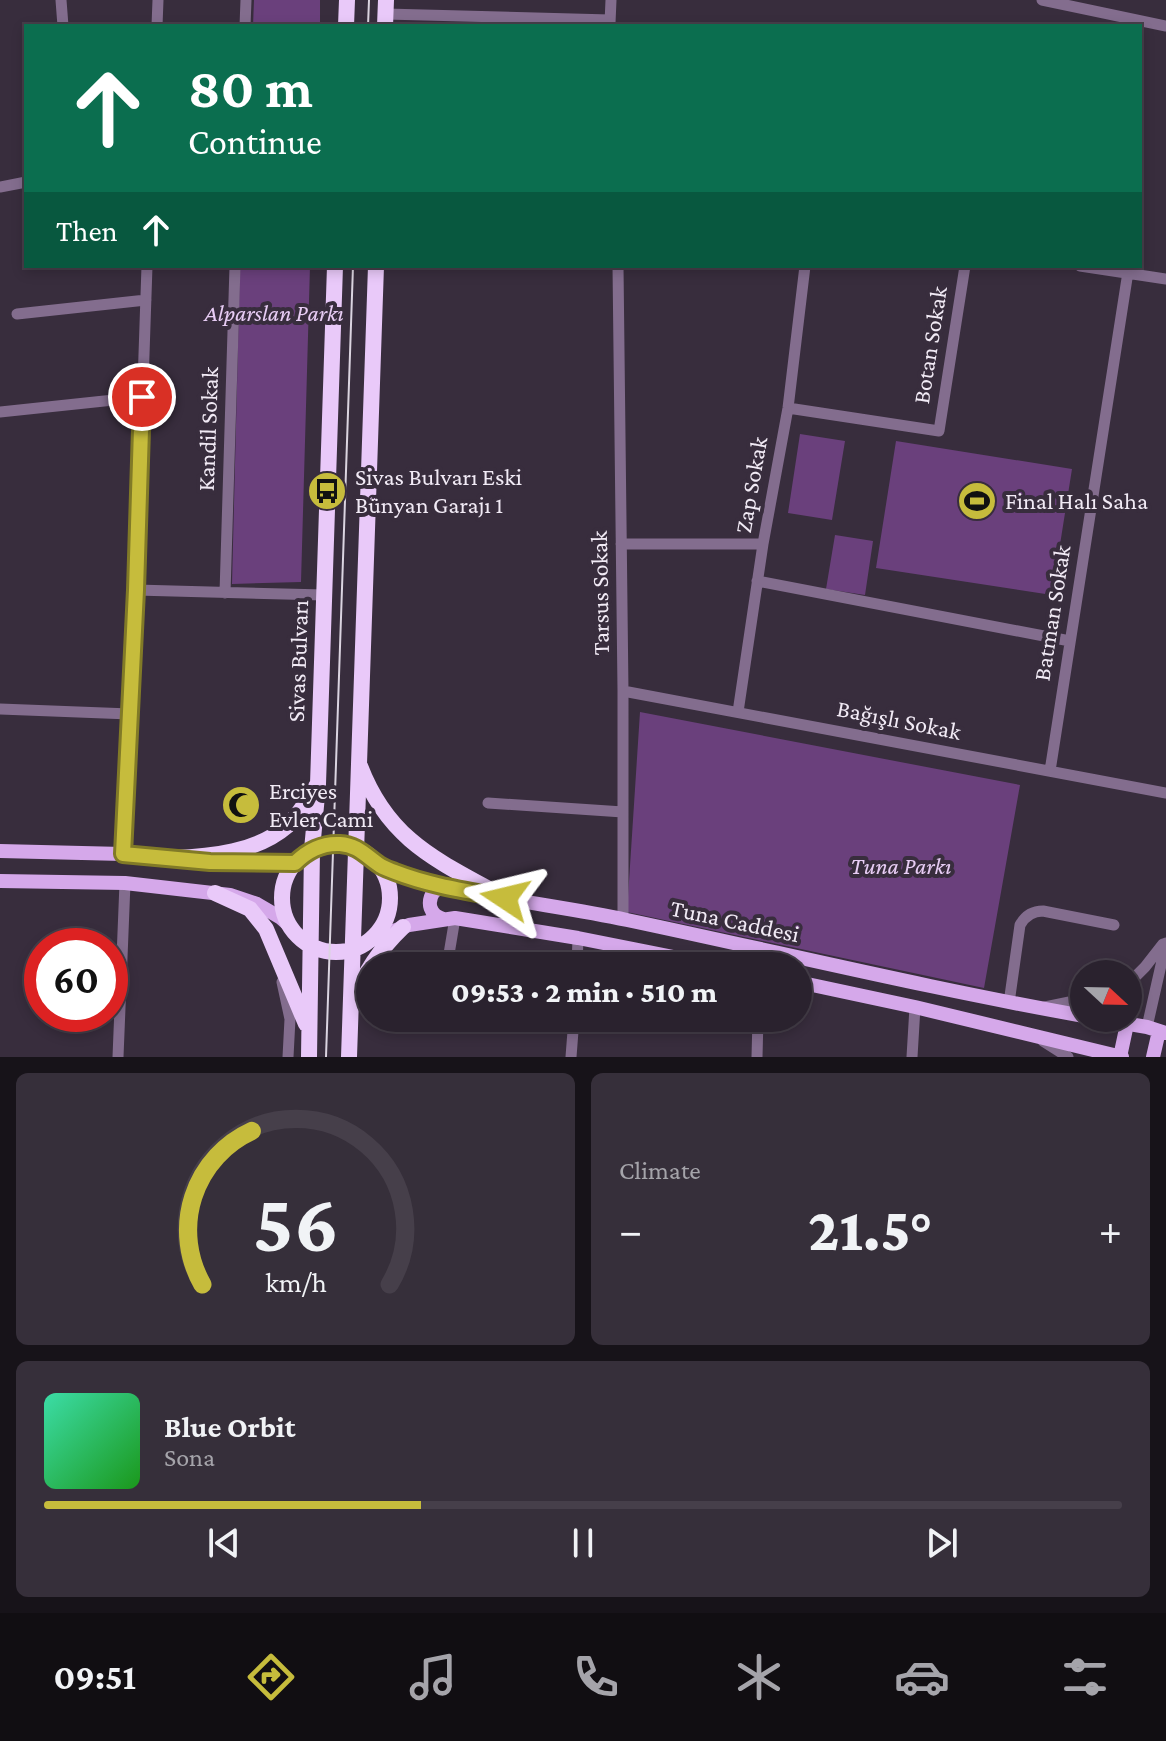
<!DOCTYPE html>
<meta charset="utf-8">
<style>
body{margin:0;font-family:"Crimson Pro",serif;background:#362f3a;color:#f1f3f6;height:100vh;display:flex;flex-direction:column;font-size:30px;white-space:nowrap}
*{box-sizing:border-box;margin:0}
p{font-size:26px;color:#a5a4aa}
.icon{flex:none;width:44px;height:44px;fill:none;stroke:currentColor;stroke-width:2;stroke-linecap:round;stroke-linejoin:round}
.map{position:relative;height:1057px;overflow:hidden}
.sheet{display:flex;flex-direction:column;gap:16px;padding:16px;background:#171319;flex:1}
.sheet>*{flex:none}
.top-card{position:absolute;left:24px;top:24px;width:1118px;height:244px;border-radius:0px;box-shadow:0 4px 12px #0003,0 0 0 2px #463f4a;background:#0b6e4f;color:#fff;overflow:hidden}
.needle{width:52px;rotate:112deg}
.tools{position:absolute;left:1070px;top:960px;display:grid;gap:16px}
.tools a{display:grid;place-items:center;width:72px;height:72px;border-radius:50%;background:#2a222e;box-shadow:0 4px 12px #0003,0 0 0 2px #463f4a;font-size:40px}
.speed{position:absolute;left:24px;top:928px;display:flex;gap:16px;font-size:40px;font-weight:700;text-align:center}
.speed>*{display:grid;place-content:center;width:104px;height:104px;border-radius:50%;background:#2a222e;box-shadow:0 4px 12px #0003,0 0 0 2px #463f4a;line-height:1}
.speed .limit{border:12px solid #d22;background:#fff;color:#111}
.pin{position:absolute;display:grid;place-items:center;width:68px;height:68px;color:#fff;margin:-34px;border:4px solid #fff;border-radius:50%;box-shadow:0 2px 8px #0007}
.me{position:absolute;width:88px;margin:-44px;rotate:280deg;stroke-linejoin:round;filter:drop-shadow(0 0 6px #0008)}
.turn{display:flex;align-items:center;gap:28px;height:168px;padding:0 32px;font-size:36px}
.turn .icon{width:104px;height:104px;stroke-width:2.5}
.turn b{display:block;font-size:56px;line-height:68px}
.then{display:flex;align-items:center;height:76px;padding:0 32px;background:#0003;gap:16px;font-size:30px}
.big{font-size:60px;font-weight:800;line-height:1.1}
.sheet .tile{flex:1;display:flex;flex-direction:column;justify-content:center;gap:12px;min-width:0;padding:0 28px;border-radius:12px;background:#362f3a}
.sheet .dial{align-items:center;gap:0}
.dial svg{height:208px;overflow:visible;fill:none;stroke:#463f4a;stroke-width:7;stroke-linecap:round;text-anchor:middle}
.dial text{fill:#f1f3f6;stroke:none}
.song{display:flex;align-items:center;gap:24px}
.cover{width:96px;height:96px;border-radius:12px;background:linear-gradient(135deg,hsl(160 70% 55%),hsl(120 70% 35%))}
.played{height:8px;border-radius:4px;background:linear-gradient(90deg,#c6bc3c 35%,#463f4a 35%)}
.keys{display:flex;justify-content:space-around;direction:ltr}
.heat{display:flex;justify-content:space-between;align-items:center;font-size:44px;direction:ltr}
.sheet .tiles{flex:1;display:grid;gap:16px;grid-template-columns:1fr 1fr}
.tile:last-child{grid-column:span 2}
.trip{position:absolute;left:356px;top:952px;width:456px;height:80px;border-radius:40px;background:#2a222e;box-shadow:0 4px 12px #0003,0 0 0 2px #463f4a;font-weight:800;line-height:80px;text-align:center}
.menu{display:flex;height:128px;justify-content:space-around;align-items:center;background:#110e12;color:#a5a4aa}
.menu .icon{width:56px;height:56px}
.menu .current{color:#c6bc3c}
.menu b{font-size:36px;color:#f1f3f6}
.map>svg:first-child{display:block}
.green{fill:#6a407c}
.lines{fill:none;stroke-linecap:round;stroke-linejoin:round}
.minor{stroke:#836d8e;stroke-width:11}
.major{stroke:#d5a8ea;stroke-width:14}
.highway{stroke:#e9c9f9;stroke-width:16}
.tram{stroke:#dbd4e0;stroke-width:2}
.route-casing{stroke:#817a27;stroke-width:20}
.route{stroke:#c6bc3c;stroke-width:14}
.labels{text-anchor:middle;stroke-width:8;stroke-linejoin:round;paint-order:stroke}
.park-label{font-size:24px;font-style:italic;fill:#e8cdf5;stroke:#382d3d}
.street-label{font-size:24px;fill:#f1eaf5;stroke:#382d3d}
.poi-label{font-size:24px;fill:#f1eaf5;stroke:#382d3d;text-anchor:start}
</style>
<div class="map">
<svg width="1166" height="1057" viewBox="0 0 1166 1057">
<rect width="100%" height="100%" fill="#382d3d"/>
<path class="green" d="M254 0H320V26H253Z
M240 266H310L301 582 232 584Z
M800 434 845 441 832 520 788 513Z
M896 441 1072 469 1052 595 876 568Z
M835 535 873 541 865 595 826 589Z
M640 712 1020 785 984 988 627 912Z"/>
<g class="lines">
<path class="minor" d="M61 0 63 26
M1042 0 1166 26
M386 14 610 20
M610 23 611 0
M157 26 158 0
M245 26 246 0
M0 187 26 182
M618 266 623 691V919
M1080 266 1166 279
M17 314 146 300
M788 408 939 431 965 266
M0 412 142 397
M621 544H763
M757 581 1070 641
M136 590 324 595
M225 593 235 266
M623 691 1166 793
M0 709 130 714
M738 712 763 544 788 408 805 266
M1050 771 1128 272
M488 803 623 812
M123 854 136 590 147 266
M447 966 455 918
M577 966 578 938
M282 982 290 1019 288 1057
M1128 984 1145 967 1163 944
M1009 1003 1020 925C1025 916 1033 911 1043 911L1114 925
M1045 1007 1084 999
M1147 1027 1166 943
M1043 1041 1068 1057
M118 1057 125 883
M571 1057 574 1018
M757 1057 758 1018
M912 1057 915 1007"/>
<path class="major" d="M0 851 123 854 183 859
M204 861 295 863
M379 865C458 897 544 902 627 920 779 952 931 989 1084 1016
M0 881 125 883 230 895 257 904 281 918 291 927
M443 887 434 891C426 903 430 915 443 919
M370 940 409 925 455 918 578 938 719 966
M798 982 915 1007 1122 1057
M1094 1018 1147 1027 1166 1033
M1120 1057 1127 1024
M1153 1057 1159 1031"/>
<path class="highway" d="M346 26 347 0
M385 26 386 0
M360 766C389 842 439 861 505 898
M282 898a54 54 0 1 1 108 0a54 54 0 1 1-108 0Z
M173 858C211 857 257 852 287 826 300 814 308 799 317 785
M215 893 250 909 266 929 306 1024
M355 999C365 970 381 948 403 927
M309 1057 312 850 318 784 335 266
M349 1057 376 266"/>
<path class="tram" d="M368 26 369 0
M326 1057 353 266"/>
</g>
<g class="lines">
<g class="route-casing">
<path id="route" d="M142 397 136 590 123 854 210 862 295 863C307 851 323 843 340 844 357 845 365 855 378 864 383 868 390 870 395 872 431 886 468 891 505 898"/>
</g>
<use href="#route" class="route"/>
</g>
<defs>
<g id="bus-disc" transform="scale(2)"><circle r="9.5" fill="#c6bc3c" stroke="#382d3d"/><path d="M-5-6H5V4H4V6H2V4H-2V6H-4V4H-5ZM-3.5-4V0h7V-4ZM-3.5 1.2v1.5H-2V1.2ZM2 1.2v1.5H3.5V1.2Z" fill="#111"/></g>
<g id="stadium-disc" transform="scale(2)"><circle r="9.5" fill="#c6bc3c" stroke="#382d3d"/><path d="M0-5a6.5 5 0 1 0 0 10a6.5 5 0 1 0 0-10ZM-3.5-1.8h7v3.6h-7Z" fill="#111"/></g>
<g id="mosque-disc" transform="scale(2)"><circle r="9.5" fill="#c6bc3c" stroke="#382d3d"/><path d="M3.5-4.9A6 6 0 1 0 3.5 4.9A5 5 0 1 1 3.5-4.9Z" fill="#111"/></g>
</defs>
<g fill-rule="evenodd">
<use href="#bus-disc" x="327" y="491"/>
<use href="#stadium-disc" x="977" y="501"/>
<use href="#mosque-disc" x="241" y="805"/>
</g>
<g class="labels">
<g class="park-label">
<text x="274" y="321">Alparslan Parkı</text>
<text x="901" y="874">Tuna Parkı</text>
</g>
<g class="street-label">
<text transform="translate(930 345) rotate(-81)" y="8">Botan Sokak</text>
<text transform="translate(208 429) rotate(-88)" y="8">Kandil Sokak</text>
<text transform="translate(751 485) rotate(-80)" y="8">Zap Sokak</text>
<text transform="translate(600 593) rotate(-91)" y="8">Tarsus Sokak</text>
<text transform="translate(1052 613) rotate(-81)" y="8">Batman Sokak</text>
<text transform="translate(298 661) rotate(-88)" y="8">Sivas Bulvarı</text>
<text transform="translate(899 720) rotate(11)" y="8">Bağışlı Sokak</text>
<text transform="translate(735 921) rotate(12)" y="8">Tuna Caddesi</text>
</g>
<g class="poi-label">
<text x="355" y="485">Sivas Bulvarı Eski<tspan x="355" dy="28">Bünyan Garajı 1</tspan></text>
<text x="1005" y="509">Final Halı Saha</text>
<text x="269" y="799">Erciyes<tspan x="269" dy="28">Evler Cami</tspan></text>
</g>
</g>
</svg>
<div class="tools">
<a><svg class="needle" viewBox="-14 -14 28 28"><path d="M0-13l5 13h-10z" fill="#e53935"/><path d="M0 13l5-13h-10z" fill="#a5a4aa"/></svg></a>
</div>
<div class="speed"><div class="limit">60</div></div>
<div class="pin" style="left:142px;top:397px;background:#d93025"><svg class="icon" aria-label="arrive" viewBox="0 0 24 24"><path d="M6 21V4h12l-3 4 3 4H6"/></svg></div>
<svg class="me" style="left:505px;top:898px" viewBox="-20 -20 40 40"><path d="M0-17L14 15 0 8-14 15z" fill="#c6bc3c" stroke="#fff" stroke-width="4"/></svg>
<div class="trip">09:53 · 2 min · 510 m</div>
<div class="top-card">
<div class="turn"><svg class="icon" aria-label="ahead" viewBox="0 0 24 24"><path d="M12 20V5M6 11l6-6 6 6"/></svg><div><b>80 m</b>Continue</div></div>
<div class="then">Then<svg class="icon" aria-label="ahead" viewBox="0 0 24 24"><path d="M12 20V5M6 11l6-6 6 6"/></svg></div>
</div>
</div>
<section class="sheet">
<div class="tiles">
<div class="tile dial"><svg viewBox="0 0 100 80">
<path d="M14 69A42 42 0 1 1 86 69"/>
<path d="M14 69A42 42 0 0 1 33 10" stroke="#c6bc3c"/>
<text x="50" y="56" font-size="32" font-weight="700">56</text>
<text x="50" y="72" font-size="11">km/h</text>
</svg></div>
<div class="tile"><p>Climate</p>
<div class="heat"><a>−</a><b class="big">21.5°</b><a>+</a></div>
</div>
<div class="tile">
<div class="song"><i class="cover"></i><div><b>Blue Orbit</b><p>Sona</p></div></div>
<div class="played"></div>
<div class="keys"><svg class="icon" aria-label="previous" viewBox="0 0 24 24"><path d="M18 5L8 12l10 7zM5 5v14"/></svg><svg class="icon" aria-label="pause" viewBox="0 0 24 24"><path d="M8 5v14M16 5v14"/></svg><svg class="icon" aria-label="next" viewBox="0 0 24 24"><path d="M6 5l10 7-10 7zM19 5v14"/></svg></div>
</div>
</div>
</section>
<nav class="menu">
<b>09:51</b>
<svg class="icon current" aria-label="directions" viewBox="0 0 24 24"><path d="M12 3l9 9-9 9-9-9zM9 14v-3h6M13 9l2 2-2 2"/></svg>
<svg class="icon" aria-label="music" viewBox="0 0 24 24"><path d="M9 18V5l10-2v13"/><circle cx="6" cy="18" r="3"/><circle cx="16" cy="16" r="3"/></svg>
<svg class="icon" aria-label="phone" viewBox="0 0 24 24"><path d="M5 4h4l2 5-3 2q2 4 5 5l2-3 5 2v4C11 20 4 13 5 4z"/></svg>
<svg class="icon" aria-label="climate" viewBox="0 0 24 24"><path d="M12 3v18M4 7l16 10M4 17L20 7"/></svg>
<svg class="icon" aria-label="car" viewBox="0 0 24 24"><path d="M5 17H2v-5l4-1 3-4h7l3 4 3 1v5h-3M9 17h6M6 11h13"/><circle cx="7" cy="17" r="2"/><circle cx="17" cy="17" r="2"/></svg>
<svg class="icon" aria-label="filters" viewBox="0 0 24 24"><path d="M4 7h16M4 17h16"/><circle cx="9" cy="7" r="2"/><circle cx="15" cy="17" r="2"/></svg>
</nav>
